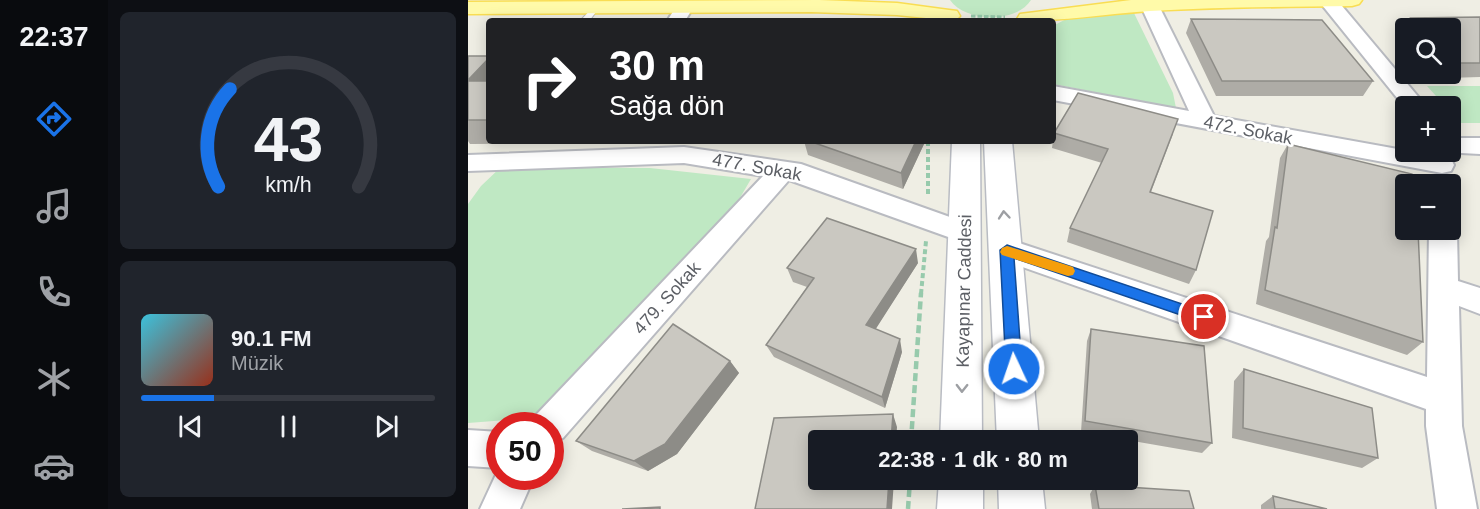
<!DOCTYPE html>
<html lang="tr">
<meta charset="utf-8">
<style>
body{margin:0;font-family:Helvetica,sans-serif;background:#20242c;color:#f1f3f6;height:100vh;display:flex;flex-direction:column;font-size:22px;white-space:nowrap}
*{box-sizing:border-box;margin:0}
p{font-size:20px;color:#9ea1a6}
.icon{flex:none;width:33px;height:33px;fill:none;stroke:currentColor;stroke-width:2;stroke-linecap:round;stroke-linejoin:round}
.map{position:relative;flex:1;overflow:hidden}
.drawer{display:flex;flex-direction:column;gap:12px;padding:12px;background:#0d0f14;width:360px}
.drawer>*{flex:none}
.banner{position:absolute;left:18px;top:18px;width:570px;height:126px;border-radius:6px;box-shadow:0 3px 15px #0003;background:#202124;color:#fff;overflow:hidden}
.fabs{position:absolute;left:927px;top:18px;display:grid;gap:12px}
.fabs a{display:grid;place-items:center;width:66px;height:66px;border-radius:6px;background:#171b24;box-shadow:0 3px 15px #0003;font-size:30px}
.speed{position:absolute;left:18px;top:412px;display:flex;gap:12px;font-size:30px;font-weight:700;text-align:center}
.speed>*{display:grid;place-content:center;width:78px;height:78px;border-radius:50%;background:#171b24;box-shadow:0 3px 15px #0003;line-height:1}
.speed .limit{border:9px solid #d22;background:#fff;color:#111}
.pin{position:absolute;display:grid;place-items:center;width:51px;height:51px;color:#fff;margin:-26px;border:3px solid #fff;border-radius:50%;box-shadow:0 2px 6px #0007}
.me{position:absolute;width:66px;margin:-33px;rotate:357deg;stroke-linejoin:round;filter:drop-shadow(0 0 4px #0008)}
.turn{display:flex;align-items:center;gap:21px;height:126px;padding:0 24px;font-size:27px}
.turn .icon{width:78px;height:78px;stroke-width:2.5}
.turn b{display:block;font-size:42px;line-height:51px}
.drawer .tile{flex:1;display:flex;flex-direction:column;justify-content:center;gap:9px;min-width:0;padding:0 21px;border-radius:9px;background:#20242c}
.drawer .dial{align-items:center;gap:0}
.dial svg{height:156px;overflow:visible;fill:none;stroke:#363941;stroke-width:7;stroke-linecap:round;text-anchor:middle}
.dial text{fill:#f1f3f6;stroke:none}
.song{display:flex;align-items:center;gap:18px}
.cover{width:72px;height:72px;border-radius:9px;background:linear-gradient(135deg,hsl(190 70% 55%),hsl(10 70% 35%))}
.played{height:6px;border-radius:3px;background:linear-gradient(90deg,#1a73e8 25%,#363941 25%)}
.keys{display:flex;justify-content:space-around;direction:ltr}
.trip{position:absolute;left:340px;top:430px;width:330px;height:60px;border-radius:6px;background:#171b24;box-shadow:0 3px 15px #0003;font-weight:600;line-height:60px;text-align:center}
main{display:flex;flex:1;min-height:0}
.tabs{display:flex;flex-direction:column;width:108px;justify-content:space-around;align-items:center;background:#090b0e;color:#9ea1a6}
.tabs .icon{width:42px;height:42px}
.tabs .active{color:#1a73e8}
.tabs b{font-size:27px;color:#f1f3f6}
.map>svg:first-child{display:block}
.green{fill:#bfe8c3}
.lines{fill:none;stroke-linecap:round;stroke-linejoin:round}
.lane-casing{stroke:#b9bbc1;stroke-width:2}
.street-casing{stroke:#b9bbc1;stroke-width:4}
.secondary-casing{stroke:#b9bcc3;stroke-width:3}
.primary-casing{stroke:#f9dd53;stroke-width:3}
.path-far2{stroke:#97caac;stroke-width:3;stroke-dasharray:4.5 2;stroke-linecap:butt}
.path-far1{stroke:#97caac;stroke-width:4;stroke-dasharray:5 3;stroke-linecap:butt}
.path{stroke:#97caac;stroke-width:4.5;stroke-dasharray:8 4;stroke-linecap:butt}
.lane{fill:#fff;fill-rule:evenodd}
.street{fill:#fff;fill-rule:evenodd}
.secondary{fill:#fff;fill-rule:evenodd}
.primary{fill:#fffaa9;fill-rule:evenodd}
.wall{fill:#aeaca6}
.shaded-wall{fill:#8d8c87}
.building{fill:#cac8c1;stroke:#8d8c87;stroke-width:1.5}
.oneway{stroke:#9d9fa3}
.route{fill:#1a73e8;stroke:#114b97;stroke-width:1.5}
.slow{fill:#f59e0b}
.labels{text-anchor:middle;stroke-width:5;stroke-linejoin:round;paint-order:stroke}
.street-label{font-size:18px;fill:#5c5f65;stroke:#fff}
</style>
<main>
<nav class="tabs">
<b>22:37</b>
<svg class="icon active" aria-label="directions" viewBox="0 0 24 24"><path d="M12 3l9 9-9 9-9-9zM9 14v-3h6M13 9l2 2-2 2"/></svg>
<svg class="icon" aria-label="music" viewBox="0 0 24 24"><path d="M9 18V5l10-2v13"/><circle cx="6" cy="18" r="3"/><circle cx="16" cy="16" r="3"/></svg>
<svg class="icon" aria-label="phone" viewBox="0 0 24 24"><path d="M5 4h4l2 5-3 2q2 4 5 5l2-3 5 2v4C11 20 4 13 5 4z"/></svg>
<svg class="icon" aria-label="climate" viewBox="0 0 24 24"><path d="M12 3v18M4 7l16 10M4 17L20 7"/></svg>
<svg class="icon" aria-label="car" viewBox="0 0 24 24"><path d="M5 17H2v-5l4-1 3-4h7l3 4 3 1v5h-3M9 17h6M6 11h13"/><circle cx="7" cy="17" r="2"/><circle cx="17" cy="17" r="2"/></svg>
</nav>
<section class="drawer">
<div class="tile dial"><svg viewBox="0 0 100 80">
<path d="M14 69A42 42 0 1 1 86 69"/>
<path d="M14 69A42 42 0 0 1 20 19" stroke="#1a73e8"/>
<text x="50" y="56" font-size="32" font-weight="700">43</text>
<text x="50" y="72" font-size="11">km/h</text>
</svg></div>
<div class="tile">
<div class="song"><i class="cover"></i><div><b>90.1 FM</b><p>Müzik</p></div></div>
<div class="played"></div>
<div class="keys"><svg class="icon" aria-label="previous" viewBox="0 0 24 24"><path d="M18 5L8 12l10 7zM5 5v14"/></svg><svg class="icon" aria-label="pause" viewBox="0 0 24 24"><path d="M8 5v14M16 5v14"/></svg><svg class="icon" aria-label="next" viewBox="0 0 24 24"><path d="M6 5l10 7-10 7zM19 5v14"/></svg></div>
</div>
</section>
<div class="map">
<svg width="1012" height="509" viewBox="0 0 1012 509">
<rect width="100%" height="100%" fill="#efeee4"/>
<path class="green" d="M482 0H563C548 24 497 22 482 0Z
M665 11 705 93 708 108 585 84V26L600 18Z
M959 86H1012V123H992L983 112 982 106H977Z
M33 167 182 168 283 179 266 208 64 418 0 423V204L13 186Z"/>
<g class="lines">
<g class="lane-casing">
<path id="lane" d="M128 4 132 7 121 21H112Z"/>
</g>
<g class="street-casing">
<path id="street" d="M672 0H688L746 116 974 157 983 159 986 165 983 171 974 173 585 100V86L721 111 671 2Z
M850 0H869L958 106H938V109Z
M217 1 223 2 226 6 217 21H199L211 2Z
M982 138H1012V154L974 152H982Z
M216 147 333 164 507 226 511 233 507 240 497 243 321 180 95 438 82 443V426H64L69 414 295 176 216 163 0 171V155Z
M982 222 989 230 990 281 1012 288V314L991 306 994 426 1009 509H969L958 426V409L529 258 525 250 529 242 539 239 959 377 961 230H982Z
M0 430 32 432V477H66L52 509H12L31 468 0 466Z"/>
</g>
<g class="secondary-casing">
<path id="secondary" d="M484 141H512L514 441H472Z
M516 141H544L571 441H529Z
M471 480H515V509H469Z
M530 480H574L577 509H531Z"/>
</g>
<g class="primary-casing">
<path id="primary" d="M351 0 429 3 481 10 489 11 492 16 487 21 429 15 343 12 0 14V2Z
M663 0H894L891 4 884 6C817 7 750 7 682 11 638 14 595 21 551 21L549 19 552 14 560 13Z"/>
</g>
<path class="path-far2" d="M503 16 537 17"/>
<path class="path-far1" d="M460 141V197
M453 294 458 241"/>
<path class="path" d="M443 441 453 293
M440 509 442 480"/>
<use href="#lane" class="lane"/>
<use href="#street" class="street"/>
<use href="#secondary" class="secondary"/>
<use href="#primary" class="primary"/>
</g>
<path class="wall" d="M1012 17V77L979 78 975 74H982V28H938V36L934 32 943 18Z
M723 19 905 81 895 96H748L718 33Z
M0 56H21V141H114L113 143 2 144 0 141Z
M586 133 705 134 683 192 728 270 721 284 599 242 602 228 634 163 584 148Z
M336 141H456V144L435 189 340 155Z
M820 144 955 342 939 355 788 304 798 241 801 237 812 158Z
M450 263 407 329 434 352 417 408 306 357 298 345 339 287 325 282 319 268Z
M623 329 744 443 734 453 613 432 619 341Z
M262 361 271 373 209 454 180 471 124 451 108 441Z
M776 369 910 458 894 468 764 438 766 381Z
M627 485 726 509H624L622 494Z
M805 496 859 509H793V505Z"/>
<path class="shaded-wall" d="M21 58V101L0 82V80Z
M448 141H456V144L435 189 433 173Z
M448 249 450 263 402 338 398 325Z
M432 339 434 352 417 408 414 397Z
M262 361 271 373 209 454 180 471 166 461Z
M425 414 429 427 428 441H423Z
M421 480H426L424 509H419Z"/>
<path class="building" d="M1012 17V63H990L982 55V28H954L943 18Z
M723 19 854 20 905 81H754Z
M219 20 351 21H353H218Z
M0 56H21V58L0 80Z
M0 81H21V120H0Z
M610 93 710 119 682 192 745 211 728 270 602 228 640 149 586 133Z
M341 141H448L433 173Z
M820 144 944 174 945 184H938V230H950L955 342 797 290 807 227 809 228Z
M359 218 448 249 398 325 432 339 414 397 298 345 346 278 319 268Z
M205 324 262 361 197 444 166 461 108 441Z
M623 329 736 346 744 443 617 421Z
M776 369 904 408 910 458 775 428Z
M425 414 423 441H351V480H421L419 509H287L306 418Z
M627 485 721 491 726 509H631Z
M805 496 859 509H807Z
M192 507V509H154Z"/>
<defs><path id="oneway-chevron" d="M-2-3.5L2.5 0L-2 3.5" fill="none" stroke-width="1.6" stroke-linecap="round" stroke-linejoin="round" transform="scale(1.5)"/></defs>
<g class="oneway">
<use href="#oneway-chevron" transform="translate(536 215) rotate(-95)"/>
<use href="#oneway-chevron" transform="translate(494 388) rotate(91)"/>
</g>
<path class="route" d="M539 245 741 313 743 317 741 322 736 323 546 258 554 369 552 374 546 377 540 374 538 369 532 250Z"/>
<path class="slow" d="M539 246 605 267 607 271 605 275 600 276 534 255 532 252 534 248Z"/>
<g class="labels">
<g class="street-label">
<text transform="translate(780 130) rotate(11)" y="6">472. Sokak</text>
<text transform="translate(289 167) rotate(10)" y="6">477. Sokak</text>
<text transform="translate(496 291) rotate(-89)" y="6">Kayapınar Caddesi</text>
<text transform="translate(199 298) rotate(-48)" y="6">479. Sokak</text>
</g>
</g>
</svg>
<div class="fabs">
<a><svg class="icon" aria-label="search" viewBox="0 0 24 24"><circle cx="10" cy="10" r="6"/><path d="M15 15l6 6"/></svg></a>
<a>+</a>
<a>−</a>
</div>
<div class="speed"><div class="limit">50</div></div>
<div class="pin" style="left:736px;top:317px;background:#d93025"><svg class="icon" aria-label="arrive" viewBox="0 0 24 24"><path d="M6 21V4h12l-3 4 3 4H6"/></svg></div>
<svg class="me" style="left:546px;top:369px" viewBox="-20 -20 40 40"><circle r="17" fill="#1a73e8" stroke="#fff" stroke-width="3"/><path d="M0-11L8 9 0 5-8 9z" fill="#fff"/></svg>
<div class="trip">22:38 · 1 dk · 80 m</div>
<div class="banner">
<div class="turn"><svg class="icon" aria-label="right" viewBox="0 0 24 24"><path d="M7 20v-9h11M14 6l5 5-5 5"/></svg><div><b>30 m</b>Sağa dön</div></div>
</div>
</div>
</main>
